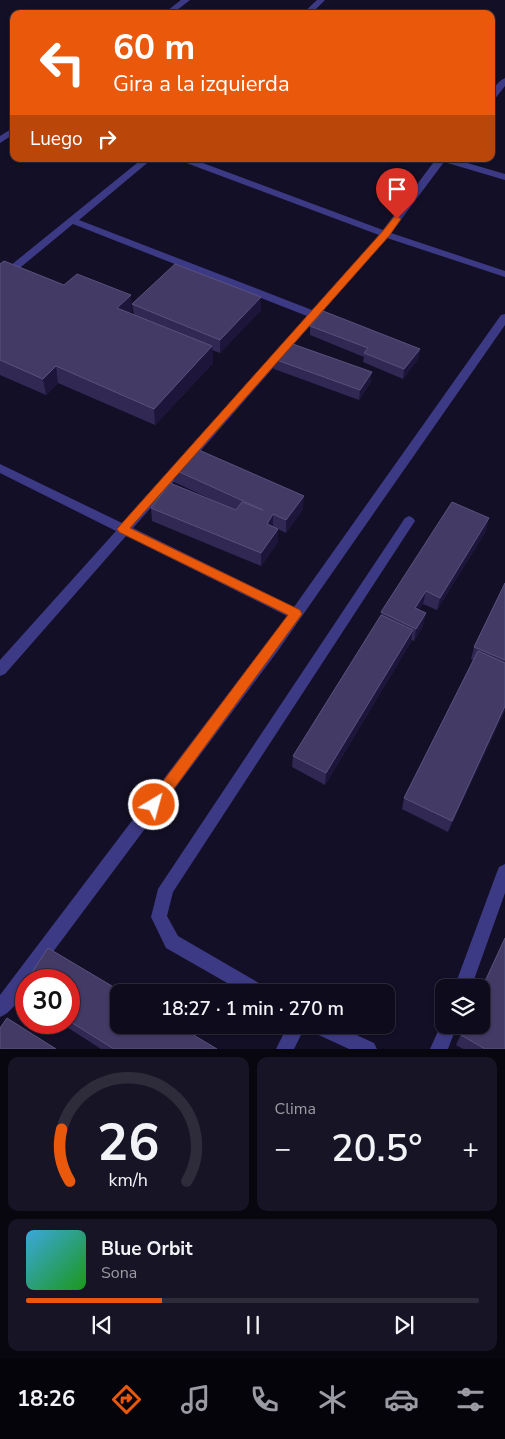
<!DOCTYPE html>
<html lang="es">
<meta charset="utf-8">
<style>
body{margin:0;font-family:"Nunito Sans",sans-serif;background:#171425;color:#f1f3f6;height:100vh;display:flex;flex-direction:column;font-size:19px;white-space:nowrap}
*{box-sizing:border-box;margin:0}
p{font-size:16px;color:#9b9ba3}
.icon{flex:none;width:28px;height:28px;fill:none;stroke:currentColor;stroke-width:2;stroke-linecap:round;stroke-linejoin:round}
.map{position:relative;height:1049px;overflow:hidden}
.details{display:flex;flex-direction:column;gap:8px;padding:8px;background:#08060f;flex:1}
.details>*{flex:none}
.top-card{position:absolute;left:10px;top:10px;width:485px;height:152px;border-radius:10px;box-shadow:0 1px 4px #0004,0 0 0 1px #2e2b3b;background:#ea580c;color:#fff;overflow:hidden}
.controls{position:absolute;left:435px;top:979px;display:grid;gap:10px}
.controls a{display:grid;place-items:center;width:55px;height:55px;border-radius:10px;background:#0e0b1c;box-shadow:0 1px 4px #0004,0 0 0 1px #2e2b3b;font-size:25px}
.speed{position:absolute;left:15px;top:969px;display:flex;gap:10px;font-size:25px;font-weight:700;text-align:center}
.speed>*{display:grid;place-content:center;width:65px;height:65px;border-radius:50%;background:#0e0b1c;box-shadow:0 1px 4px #0004,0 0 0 1px #2e2b3b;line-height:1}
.speed .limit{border:8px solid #d22;background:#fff;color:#111}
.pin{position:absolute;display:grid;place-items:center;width:42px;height:42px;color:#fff;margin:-51px -21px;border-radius:50% 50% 50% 0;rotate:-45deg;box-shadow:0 0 5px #0007}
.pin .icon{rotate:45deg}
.me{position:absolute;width:55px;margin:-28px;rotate:37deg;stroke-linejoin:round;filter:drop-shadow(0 0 4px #0008)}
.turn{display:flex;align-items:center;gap:18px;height:105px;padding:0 20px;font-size:22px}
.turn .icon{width:65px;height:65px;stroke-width:2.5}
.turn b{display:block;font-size:35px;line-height:42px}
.then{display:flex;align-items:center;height:48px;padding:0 20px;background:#0003;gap:10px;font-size:19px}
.big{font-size:38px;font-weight:600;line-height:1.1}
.details .widget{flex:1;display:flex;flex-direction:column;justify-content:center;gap:8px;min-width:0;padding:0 18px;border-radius:10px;background:#171425}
.details .dial{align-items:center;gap:0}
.dial svg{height:130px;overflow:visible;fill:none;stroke:#2e2b3b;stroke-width:7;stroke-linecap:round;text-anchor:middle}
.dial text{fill:#f1f3f6;stroke:none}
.song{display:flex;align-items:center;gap:15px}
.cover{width:60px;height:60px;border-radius:8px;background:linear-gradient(135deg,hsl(200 70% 55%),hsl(120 70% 35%))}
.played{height:5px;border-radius:2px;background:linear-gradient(90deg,#ea580c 30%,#2e2b3b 30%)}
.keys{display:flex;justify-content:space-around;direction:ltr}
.heat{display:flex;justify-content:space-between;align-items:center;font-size:28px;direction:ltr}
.details .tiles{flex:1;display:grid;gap:8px;grid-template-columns:1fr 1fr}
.widget:last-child{grid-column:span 2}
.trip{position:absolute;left:110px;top:984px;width:285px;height:50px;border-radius:10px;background:#0e0b1c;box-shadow:0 1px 4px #0004,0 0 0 1px #2e2b3b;font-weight:600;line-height:50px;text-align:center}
.tab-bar{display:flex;height:80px;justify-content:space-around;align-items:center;background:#06040b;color:#9b9ba3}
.tab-bar .icon{width:35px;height:35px}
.tab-bar .on{color:#ea580c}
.tab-bar b{font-size:22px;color:#f1f3f6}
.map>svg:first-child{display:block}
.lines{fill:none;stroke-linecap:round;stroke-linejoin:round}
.street{fill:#3d3a85;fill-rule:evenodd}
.wall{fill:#312854}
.shaded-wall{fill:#1d163a}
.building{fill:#433a66;stroke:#5a527e}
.route{fill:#ea580c;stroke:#983908}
</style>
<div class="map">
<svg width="505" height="1049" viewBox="0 0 505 1049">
<rect width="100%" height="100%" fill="#130f26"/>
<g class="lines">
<path class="street" d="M181 0H190L172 14H163Z
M317 0H325L311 14H302Z
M505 78V86L494 100 491 101C491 91 496 82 505 78Z
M14 127V134L0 143V136Z
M142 159H152L79 220 312 310 379 235 181 161 180 159H192L383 230 436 159H454L505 174V180L444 162 391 233 505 271V277L387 238 133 528 294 607 501 315 505 314V325L277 652 32 980H26C26 992 12 1013 0 1017V995L287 616 126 536 5 674 0 676V660L116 531 0 473V464L122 523 307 316 73 224 4 281 0 282V274Z
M409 516 413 518 415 521 413 524 173 892 167 916 178 936 264 986 266 992H243L166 948 151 917 158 889 405 518Z
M505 864V893L471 988H454L497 872 499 867Z
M444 1018V1025H457L448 1049H430Z
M288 1025H306L294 1049H276Z
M307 1025H335L374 1043 377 1049H349L310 1031Z"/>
</g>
<path class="wall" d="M0 264 64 285 132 311 130 313 134 315 132 304 261 310 220 353 212 350 213 363 155 425 58 383 46 395 0 375Z
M310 326 420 349 418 359 403 379 363 362 364 357 310 335Z
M274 359 371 382 359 400 274 369Z
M173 469 303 509 286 533 278 529V542L261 566 152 521 151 508 221 504 174 482Z
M486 531 437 610 423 604 419 610 423 626 414 641 411 640V642L325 785 292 767 293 756 381 615V612Z
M505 583V710L448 832 402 809 404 798 473 660 471 659 474 647Z
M69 980 217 1049H101L59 1022H69Z
M26 981V1002L25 1001 20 990Z
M465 1025 505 1049H463L456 1045Z"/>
<path class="shaded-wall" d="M131 295 132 311 119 324 117 308Z
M261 297V310L220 353V340Z
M212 346 213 363 155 425 154 409Z
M420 349 418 359 403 379 404 369Z
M56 366 58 383 46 395 43 379Z
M372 372 371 382 359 400 360 390Z
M304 496 303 509 286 533V520Z
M273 514V527L267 524Z
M489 518 486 531 437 610 440 598Z
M278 529V542L261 566V553Z
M426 591 423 604 413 621 415 608Z
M426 613 423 626 414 641 416 629Z
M413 630 411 642 325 785 326 773Z
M505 706V710L448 832 452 821Z"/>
<path class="building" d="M4 261 64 285 77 274 131 295 117 308 212 346 154 409 56 366 43 379 0 360V264Z
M175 264 261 297 220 340 132 304Z
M323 311 420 349 404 369 364 353 368 348 310 326Z
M287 342 372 372 360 390 274 359Z
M192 447 304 496 286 520 273 514 267 524 278 529 261 553 151 508 170 483 236 510 242 502 263 510 173 469Z
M452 502 489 518 440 598 426 591 415 608 426 613 416 629 381 612Z
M505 583V660L474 647Z
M381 615 413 630 326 773 293 756Z
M478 651 505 663V706L452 821 404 798Z
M505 938V1049H485L461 1035 465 1025H481V990Z
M48 948 122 992H119V1025H177L217 1049H114L69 1021V980H27Z
M26 981V994L20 990Z
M7 1018 56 1049H0V1028Z"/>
<path class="route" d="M397 216 401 219 389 236 130 528 300 610 302 614 159 809 154 811 149 809 147 805 149 800 288 615 119 532 117 529 382 232 394 217Z"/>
</svg>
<div class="controls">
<a><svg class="icon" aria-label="layers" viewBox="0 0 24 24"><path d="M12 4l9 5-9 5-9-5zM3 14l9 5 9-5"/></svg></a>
</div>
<div class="speed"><div class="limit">30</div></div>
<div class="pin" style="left:397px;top:219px;background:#d93025"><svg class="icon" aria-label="arrive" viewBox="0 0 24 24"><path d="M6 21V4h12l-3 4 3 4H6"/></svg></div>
<svg class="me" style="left:154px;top:805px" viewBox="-20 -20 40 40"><circle r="17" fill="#ea580c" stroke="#fff" stroke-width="3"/><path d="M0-11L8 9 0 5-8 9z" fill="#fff"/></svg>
<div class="trip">18:27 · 1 min · 270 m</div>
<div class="top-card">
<div class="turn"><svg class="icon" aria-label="left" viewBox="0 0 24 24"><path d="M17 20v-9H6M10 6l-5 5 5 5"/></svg><div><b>60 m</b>Gira a la izquierda</div></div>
<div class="then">Luego<svg class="icon" aria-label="right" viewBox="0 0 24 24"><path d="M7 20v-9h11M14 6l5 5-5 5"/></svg></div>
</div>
</div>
<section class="details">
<div class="tiles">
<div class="widget dial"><svg viewBox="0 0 100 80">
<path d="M14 69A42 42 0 1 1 86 69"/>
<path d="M14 69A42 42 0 0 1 9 37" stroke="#ea580c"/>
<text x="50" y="56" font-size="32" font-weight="700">26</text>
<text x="50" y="72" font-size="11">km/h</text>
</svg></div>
<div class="widget"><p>Clima</p>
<div class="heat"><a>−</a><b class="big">20.5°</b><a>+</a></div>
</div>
<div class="widget">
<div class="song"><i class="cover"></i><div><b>Blue Orbit</b><p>Sona</p></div></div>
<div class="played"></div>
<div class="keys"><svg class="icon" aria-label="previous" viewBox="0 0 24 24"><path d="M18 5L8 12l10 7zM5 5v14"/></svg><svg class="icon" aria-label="pause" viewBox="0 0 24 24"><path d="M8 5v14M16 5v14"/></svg><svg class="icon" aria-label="next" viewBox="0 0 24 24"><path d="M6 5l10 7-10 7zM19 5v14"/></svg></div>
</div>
</div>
</section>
<nav class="tab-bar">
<b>18:26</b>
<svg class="icon on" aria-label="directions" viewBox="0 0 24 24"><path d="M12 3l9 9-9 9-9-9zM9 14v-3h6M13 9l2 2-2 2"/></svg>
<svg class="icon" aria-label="music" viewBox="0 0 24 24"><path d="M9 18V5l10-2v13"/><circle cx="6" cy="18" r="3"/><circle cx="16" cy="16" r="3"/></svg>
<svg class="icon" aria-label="phone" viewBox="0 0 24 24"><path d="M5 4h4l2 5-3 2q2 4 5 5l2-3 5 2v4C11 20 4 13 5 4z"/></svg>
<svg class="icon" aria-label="climate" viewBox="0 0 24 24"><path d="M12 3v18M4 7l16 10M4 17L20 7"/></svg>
<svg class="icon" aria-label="car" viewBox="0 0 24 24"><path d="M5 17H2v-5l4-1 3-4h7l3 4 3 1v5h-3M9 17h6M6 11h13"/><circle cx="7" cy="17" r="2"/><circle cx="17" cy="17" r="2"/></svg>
<svg class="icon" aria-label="filters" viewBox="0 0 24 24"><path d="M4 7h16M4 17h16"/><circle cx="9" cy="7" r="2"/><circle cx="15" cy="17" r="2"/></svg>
</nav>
